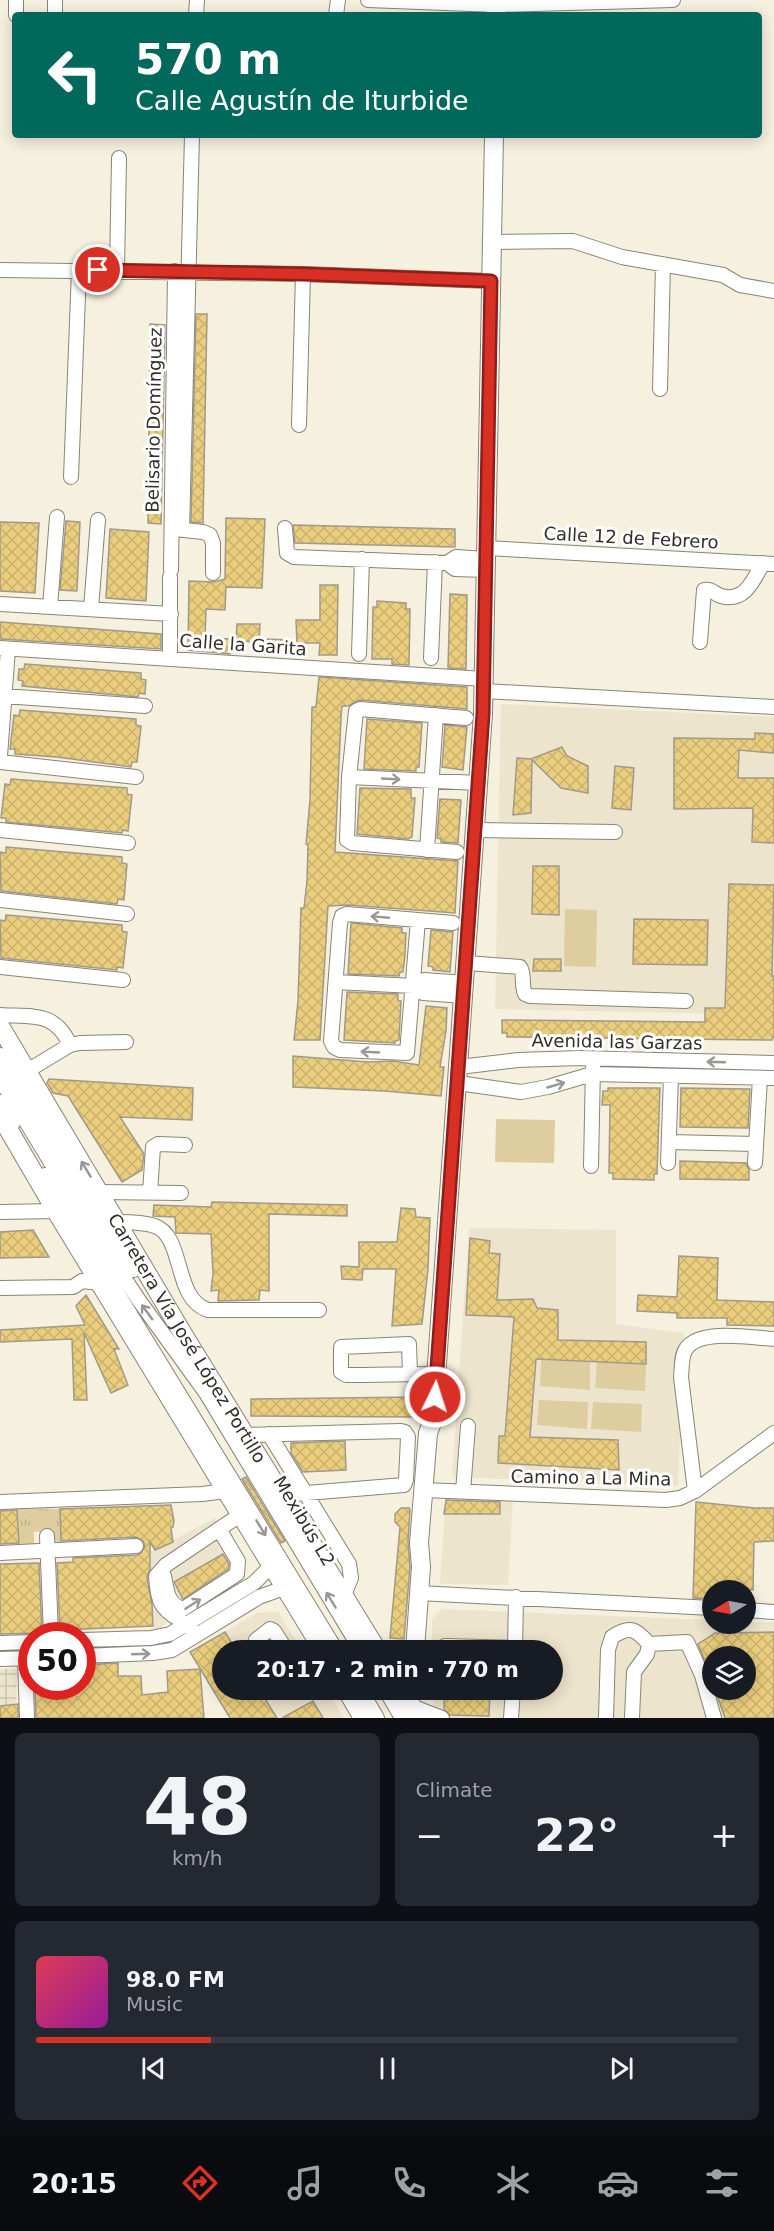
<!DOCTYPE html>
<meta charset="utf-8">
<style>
body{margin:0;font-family:"DejaVu Sans",sans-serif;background:#242831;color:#f1f3f6;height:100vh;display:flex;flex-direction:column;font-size:22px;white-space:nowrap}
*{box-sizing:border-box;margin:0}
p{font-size:20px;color:#9ea1a6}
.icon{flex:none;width:33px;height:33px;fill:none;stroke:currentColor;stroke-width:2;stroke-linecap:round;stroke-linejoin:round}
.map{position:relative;height:1718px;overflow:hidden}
.drawer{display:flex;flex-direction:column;gap:15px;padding:15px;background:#0d0f14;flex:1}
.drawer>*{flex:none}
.hud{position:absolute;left:12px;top:12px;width:750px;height:126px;border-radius:6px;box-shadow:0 3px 15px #0003;background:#00695c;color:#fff;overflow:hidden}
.needle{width:39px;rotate:260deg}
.controls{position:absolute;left:702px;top:1580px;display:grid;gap:12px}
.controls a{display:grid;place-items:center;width:54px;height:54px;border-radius:50%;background:#171b24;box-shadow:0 3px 15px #0003;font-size:30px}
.speed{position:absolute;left:18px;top:1622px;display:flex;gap:12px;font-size:30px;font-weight:700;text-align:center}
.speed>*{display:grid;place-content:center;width:78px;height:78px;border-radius:50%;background:#171b24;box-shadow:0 3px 15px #0003;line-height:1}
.speed .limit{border:9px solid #d22;background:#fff;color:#111}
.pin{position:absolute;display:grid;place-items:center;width:51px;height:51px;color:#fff;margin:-26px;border:3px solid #fff;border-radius:50%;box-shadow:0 2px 6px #0007}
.me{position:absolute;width:66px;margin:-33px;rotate:4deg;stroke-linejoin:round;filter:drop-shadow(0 0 4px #0008)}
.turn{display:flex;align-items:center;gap:21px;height:126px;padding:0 24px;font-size:27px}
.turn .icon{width:78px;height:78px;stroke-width:2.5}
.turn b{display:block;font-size:42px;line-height:51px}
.big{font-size:45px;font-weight:600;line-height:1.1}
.drawer .widget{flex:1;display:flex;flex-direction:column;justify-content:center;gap:9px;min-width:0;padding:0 21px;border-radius:9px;background:#242831}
.drawer .dial{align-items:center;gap:0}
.dial b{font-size:78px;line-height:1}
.song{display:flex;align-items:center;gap:18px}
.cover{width:72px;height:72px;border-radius:9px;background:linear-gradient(135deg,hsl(350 70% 55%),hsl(300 70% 35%))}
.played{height:6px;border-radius:3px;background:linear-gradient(90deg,#d93025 25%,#363941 25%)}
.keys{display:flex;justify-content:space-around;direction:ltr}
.heat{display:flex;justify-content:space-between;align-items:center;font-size:33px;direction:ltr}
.drawer .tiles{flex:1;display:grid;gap:15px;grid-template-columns:1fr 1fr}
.widget:last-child{grid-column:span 2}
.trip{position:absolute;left:212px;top:1640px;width:351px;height:60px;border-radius:30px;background:#171b24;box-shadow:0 3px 15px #0003;font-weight:600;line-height:60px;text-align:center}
.menu{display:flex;height:96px;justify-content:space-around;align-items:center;background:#090b0e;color:#9ea1a6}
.menu .icon{width:42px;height:42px}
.menu .selected{color:#d93025}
.menu b{font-size:27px;color:#f1f3f6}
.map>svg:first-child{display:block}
.built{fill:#ece4cc;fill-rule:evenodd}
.industrial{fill:url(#industrial-grid)}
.grass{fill:url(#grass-tufts)}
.pitch{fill:#decd9f}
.building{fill:url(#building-cross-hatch);stroke:#a09a8b;stroke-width:1.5}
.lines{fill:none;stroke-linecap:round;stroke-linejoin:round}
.minor-casing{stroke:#898475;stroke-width:16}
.major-casing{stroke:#898475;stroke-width:20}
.minor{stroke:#fff;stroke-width:14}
.major{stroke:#fff;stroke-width:18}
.oneway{stroke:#989794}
.route-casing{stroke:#8d1f18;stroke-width:15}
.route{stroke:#d93025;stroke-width:10}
.labels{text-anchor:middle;stroke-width:6;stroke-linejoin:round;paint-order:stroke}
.street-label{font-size:18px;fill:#312f28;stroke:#fff}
</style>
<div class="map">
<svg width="774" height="1718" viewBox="0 0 774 1718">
<defs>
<pattern id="industrial-grid" width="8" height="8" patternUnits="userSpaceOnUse" patternTransform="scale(1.5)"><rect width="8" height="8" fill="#ece4cc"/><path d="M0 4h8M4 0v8" fill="none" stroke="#cbc4af"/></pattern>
<pattern id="grass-tufts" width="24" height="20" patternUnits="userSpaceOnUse" patternTransform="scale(1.5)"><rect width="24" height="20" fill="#decd9f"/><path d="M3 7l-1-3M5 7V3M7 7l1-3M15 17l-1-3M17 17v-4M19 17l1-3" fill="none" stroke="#bfb089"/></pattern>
<pattern id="building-cross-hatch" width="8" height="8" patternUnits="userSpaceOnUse" patternTransform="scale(1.5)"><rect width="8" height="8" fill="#ebce7d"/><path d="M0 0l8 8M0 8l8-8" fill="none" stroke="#cab16c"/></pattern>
</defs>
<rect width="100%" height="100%" fill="#f6f0df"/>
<path class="built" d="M501 704 774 717V1015L495 1009Z
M469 1228 616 1230V1324L684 1333 678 1486 452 1477Z
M446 1495 513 1498 508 1585 440 1584Z
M215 1518 237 1548 241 1579 154 1631 150 1552Z
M442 1609 712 1620V1623L774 1622V1718H434L433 1689H552V1650H432V1619ZM712 1656H746V1689H712Z
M278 1612 302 1650H222V1689H326L344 1718H230L190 1652 257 1613Z"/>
<path class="industrial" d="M0 1669H17L16 1704 0 1706Z"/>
<path class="grass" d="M17 1508 60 1509 61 1542 51 1541 48 1531 34 1532V1544H20Z"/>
<path class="pitch" d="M565 909 597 910 596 967 564 966Z
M496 1119 555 1120 554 1163 495 1162Z
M541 1360 590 1362V1390L540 1386Z
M597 1362 646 1364 645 1391 595 1388Z
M539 1400 588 1402 587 1429 537 1425Z
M593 1402 642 1404 641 1432 591 1429Z"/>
<path class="building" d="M196 314H207L203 523 191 522Z
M150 324 165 325 161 524 148 523Z
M226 518 265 519 262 588 226 587 225 610 206 609 205 638 231 639 230 654 188 650 189 581 214 582 225 579Z
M66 521 80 522 77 591 60 590Z
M0 522 39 523 35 593 0 591Z
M293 525 455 529V547L295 543Z
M110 529 149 532 146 601 106 598Z
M320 585H338L337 655H319L320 643H297L296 620H320Z
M450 594 467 595 466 669 448 668Z
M377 601 406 603V609H410L409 665 392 664V659H372L373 607H377Z
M0 622 161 634V649L0 639Z
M237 624H260L259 642 236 641Z
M266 639 289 640 288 654H265Z
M25 664 141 673V679L146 680 145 694 139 693 138 697 22 686 23 681 18 680 19 669H24Z
M319 677 467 687V709L360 700 348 706H342L341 718 335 852 458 861 455 913 348 905 328 906 320 1040H294L298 1001 301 908H304L307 881 308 845 306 844 310 800 312 707H316Z
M20 710 136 719V725L141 726 137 762H132L131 767 57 757 15 754V749H10L14 715 19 716Z
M367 719 422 723 419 767H416V771L364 769Z
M445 725 467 727 463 770 442 767Z
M755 733 774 734V753L739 750 738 778H774V843L752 842 753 808 674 809V738L755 739Z
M562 747 567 756 588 766V793L561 788 532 760 531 813 513 815 517 758 531 759Z
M615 766 634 768 631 810 612 808Z
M11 779 127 788V794L132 795 128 831 123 830 122 833 6 822V818H1L5 784 10 785Z
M360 788 411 789V798H415L412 837 408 839 357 834Z
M440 799 461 800 458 843 441 842V839L437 838Z
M6 847 122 857V863L127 864 124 900 118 899 117 904 1 891 0 852 6 853Z
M533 866H559V915L532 914Z
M729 884 774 885 772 976H774V1036L772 1040 513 1037H507V1033H502V1020L705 1022V1008H725Z
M6 915 122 925V931L127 932 123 968 117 967V970L1 958 0 920 5 921Z
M634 919 708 920 707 965 633 964Z
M351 923 402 928V933H406L405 955 403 972H400L399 976 348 974Z
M431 930 453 932 450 972 433 970V967L428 966Z
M534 959H561V971H533Z
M347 992 398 994V1001H401L399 1040 395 1041V1043L344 1040Z
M426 1006 447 1008 446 1031 440 1067H444L441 1096 385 1091 293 1087V1056L368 1062 393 1061 419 1065Z
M49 1079 193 1088 192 1120 120 1117 144 1154 142 1170 122 1182 68 1096 53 1093 47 1083Z
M608 1088H660L657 1174H654V1180L613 1179V1173H609L610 1105H602L603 1091H608Z
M681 1088 750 1089 748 1128 680 1127Z
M680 1161 746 1163 749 1170V1180L680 1179Z
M212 1202 347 1205V1216L269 1214V1291L260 1290 259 1300 218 1301 219 1290 211 1291 213 1274 211 1234 176 1233 175 1217 153 1216 154 1205 211 1207Z
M401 1208 415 1209 416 1217 430 1218 428 1269 422 1324 392 1326 396 1269H363L362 1280 342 1279 341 1266 359 1267V1242H397Z
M33 1230 49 1257 0 1258V1232Z
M470 1238 490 1241 489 1253 500 1254 497 1300 533 1299 537 1308 558 1310V1340L646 1342V1364L536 1359 530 1437 618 1440 619 1470 498 1463 499 1436H505L514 1317 466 1315Z
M679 1256 718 1258 717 1300 774 1302V1326L727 1325V1318H677V1313L637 1311 638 1295 677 1297Z
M86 1295 119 1349H114L128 1385 111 1393 84 1333 87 1400H74L72 1339 0 1342V1330L85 1325 76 1306Z
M418 1397 417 1417 251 1416V1399Z
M345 1441 346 1470 303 1472 291 1453V1443Z
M246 1477 285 1541 281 1543 242 1479Z
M446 1500 500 1502V1514H444Z
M696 1502 755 1508H774V1541L754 1542 753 1590H712V1599L693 1598Z
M171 1505 174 1521 173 1527 171 1528 173 1542 155 1550 150 1542V1569L147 1577 152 1604 153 1626 60 1630 57 1563 73 1562V1558L137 1555 141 1553 145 1546 143 1541 136 1537 61 1541 60 1509Z
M401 1508H409L410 1510 408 1542 410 1567 404 1639 390 1638 400 1527 395 1522V1514Z
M17 1510 19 1543 0 1544V1511Z
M223 1554 229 1564 228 1569 183 1599 174 1582Z
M39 1563 42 1633 0 1634V1564Z
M225 1632 236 1650H222V1689H259L277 1718H230L190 1652Z
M774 1632V1718H725L715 1689H746V1656H712V1679L698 1644 715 1633Z
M118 1663V1676H141L142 1695 168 1692 167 1671 200 1669 204 1718H36L35 1686H82V1665Z
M444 1689H490L489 1716 450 1715 444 1709Z
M313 1701 323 1718H282Z
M18 1704V1718H0V1706Z"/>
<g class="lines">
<g class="minor-casing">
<path id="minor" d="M368 0 496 5 673 0
M16 15V0
M55 15V0
M196 15 197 0
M336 15 338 0
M493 242 573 241 622 257 723 275 740 285 774 291
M0 270 303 274 491 281
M117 270 119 158
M660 389 663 264
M299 425 303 274
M71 477 79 270
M285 528 287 553 294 557 447 563 456 557 486 559
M175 529 203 532 210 535 213 543V573
M182 530 192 135
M486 548 774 564
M447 563 455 569 486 570
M171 570 175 271
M0 604 171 614
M50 607 57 517
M91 609 98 520
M700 642 704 590C712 588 714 594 721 596 745 603 754 579 763 563
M0 648 484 679
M359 654 362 559
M431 658 435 562
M170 659V577
M484 691 774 707
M4 696 145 706
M0 756 8 649
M0 762 136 777
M349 777 479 783
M0 830 128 843
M476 830 615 832
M427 850 436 715
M457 852 352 843 347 840 349 777 356 711 360 709 466 718
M0 900 127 914
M418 920 407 1053 340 1050 334 1047 331 1041 340 923 342 916 347 914 453 923
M467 963 520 967C525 975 521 985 525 994L530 996 686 1001
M0 967 123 980
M336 982 413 986 424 980 465 983
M413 986 423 993 464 996
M0 1015C33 1017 55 1011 70 1045
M459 1067 518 1060 580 1058 774 1063
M27 1071 70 1045 80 1043 126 1042
M0 1079 86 1220 138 1299 206 1393 361 1650
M458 1083 521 1092 548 1087 592 1074 774 1078
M0 1102 13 1123
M669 1142 756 1144
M668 1163 671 1076
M755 1163 760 1078
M591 1166 593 1066
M45 1175 336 1650
M100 1192 181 1193
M150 1193 153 1147 158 1144 185 1145
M0 1212 56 1211
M118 1222C130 1222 143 1222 155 1226 185 1237 173 1299 208 1310H319
M0 1288 73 1287 82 1281 100 1283
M410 1374 409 1344 341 1347V1372L346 1375C376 1375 407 1374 437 1374
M269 1434 349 1564 351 1578 344 1595
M246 1435 401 1431 405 1432 408 1437 406 1480 404 1485 282 1495
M423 1490 666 1500 680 1498 695 1491 774 1433
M695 1491 681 1377C682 1369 681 1356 686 1349 700 1328 752 1338 774 1339
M463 1492 468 1426
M0 1502 202 1494 226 1491
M47 1536 51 1635
M0 1553 136 1546
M164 1576C167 1590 167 1604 183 1609L237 1574 238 1561 219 1529
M418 1593 712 1608
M746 1610 774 1612
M191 1629C167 1608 158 1614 156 1576L166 1565 240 1515
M82 1640 151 1638 170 1634 254 1583 271 1566
M0 1643 32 1642
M649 1644 687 1642 702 1675 714 1718
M445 1646 515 1648
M261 1650 256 1640 270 1629 274 1631 286 1650
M515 1650 516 1597
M82 1656 153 1653 172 1650 259 1597 284 1588
M25 1658 27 1718
M0 1659 32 1658
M360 1689 377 1718
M385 1689 402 1718
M411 1706 442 1718
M511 1718 513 1689
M606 1718 608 1650 612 1637C630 1625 636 1629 649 1644
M632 1718 634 1672 647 1654 649 1644"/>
</g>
<g class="major-casing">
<g id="major">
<path d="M496 15V0"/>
<path id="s1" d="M0 1026 183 1334 377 1650"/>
<path d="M0 1057 95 1218 133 1268"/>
<path d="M0 1115 56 1211 323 1650"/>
<path d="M415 1650 421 1567 419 1543 428 1433 433 1420 483 714 494 135"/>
<path d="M346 1689 363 1718"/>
<path d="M401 1689 419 1718"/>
</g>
</g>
<use href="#minor" class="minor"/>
<use href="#major" class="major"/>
</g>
<defs><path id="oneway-shaft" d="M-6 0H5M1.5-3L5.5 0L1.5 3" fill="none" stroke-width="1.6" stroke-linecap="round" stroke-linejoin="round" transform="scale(1.5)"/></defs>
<g class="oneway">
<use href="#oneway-shaft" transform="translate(391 779) rotate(3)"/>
<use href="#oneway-shaft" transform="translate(380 917) rotate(-175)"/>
<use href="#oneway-shaft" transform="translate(370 1052) rotate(-177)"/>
<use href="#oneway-shaft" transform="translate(716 1062) rotate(-178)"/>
<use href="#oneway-shaft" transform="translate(556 1085) rotate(-16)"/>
<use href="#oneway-shaft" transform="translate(86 1169) rotate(-121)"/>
<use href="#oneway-shaft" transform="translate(147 1312) rotate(-126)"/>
<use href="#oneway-shaft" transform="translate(261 1528) rotate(59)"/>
<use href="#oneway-shaft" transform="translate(331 1600) rotate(-121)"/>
<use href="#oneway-shaft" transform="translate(193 1604) rotate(-32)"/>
<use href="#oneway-shaft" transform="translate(141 1654) rotate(-2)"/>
</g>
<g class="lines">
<g class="route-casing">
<path id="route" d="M98 270 303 274 491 281 483 714 435 1397"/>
</g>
<use href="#route" class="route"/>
</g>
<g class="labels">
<g class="street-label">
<text transform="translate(154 420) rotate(-89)" y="6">Belisario Domínguez</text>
<text transform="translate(631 538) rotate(3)" y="6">Calle 12 de Febrero</text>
<text transform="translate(243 645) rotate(4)" y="6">Calle la Garita</text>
<text transform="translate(617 1042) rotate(1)" y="6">Avenida las Garzas</text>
<text dy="6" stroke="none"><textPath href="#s1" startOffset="364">Carretera Vía José López Portillo</textPath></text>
<text transform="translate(591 1478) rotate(1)" y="6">Camino a La Mina</text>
<text transform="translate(304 1521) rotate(59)" y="6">Mexibús L2</text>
</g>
</g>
</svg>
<div class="controls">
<a><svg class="needle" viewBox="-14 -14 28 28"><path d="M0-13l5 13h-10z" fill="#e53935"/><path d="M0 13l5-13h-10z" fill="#9ea1a6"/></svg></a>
<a><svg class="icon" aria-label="layers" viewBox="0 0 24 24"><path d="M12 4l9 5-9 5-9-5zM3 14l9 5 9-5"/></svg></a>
</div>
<div class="speed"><div class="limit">50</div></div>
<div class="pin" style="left:98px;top:270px;background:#d93025"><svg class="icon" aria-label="arrive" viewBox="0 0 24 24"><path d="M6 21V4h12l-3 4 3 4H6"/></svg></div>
<svg class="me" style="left:435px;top:1397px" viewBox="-20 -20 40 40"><circle r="17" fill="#d93025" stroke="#fff" stroke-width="3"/><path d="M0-11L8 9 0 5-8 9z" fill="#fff"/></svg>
<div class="trip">20:17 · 2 min · 770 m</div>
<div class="hud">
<div class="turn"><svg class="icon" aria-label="left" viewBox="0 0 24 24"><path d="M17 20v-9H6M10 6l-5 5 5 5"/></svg><div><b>570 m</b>Calle Agustín de Iturbide</div></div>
</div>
</div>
<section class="drawer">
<div class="tiles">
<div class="widget dial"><b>48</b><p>km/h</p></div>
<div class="widget"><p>Climate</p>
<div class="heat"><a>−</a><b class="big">22°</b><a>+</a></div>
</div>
<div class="widget">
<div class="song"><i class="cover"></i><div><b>98.0 FM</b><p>Music</p></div></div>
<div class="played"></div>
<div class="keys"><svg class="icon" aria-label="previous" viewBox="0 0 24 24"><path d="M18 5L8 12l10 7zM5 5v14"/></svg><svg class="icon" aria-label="pause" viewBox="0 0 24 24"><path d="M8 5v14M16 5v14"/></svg><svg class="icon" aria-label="next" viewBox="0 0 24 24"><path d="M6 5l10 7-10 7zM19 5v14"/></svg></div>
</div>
</div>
</section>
<nav class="menu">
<b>20:15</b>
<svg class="icon selected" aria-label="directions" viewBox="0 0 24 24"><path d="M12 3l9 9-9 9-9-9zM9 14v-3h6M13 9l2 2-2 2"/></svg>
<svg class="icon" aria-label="music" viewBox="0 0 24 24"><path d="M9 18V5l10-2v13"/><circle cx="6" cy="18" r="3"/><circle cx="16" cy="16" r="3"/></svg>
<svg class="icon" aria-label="phone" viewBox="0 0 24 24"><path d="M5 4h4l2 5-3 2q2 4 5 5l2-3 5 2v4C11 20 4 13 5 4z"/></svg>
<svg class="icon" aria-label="climate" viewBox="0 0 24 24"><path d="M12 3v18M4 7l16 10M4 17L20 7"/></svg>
<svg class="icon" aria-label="car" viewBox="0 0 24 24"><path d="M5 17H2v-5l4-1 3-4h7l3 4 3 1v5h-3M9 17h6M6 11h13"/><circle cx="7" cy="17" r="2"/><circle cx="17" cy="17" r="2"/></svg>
<svg class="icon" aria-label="filters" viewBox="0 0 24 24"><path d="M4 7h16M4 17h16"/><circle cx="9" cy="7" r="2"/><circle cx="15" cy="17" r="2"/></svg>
</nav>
